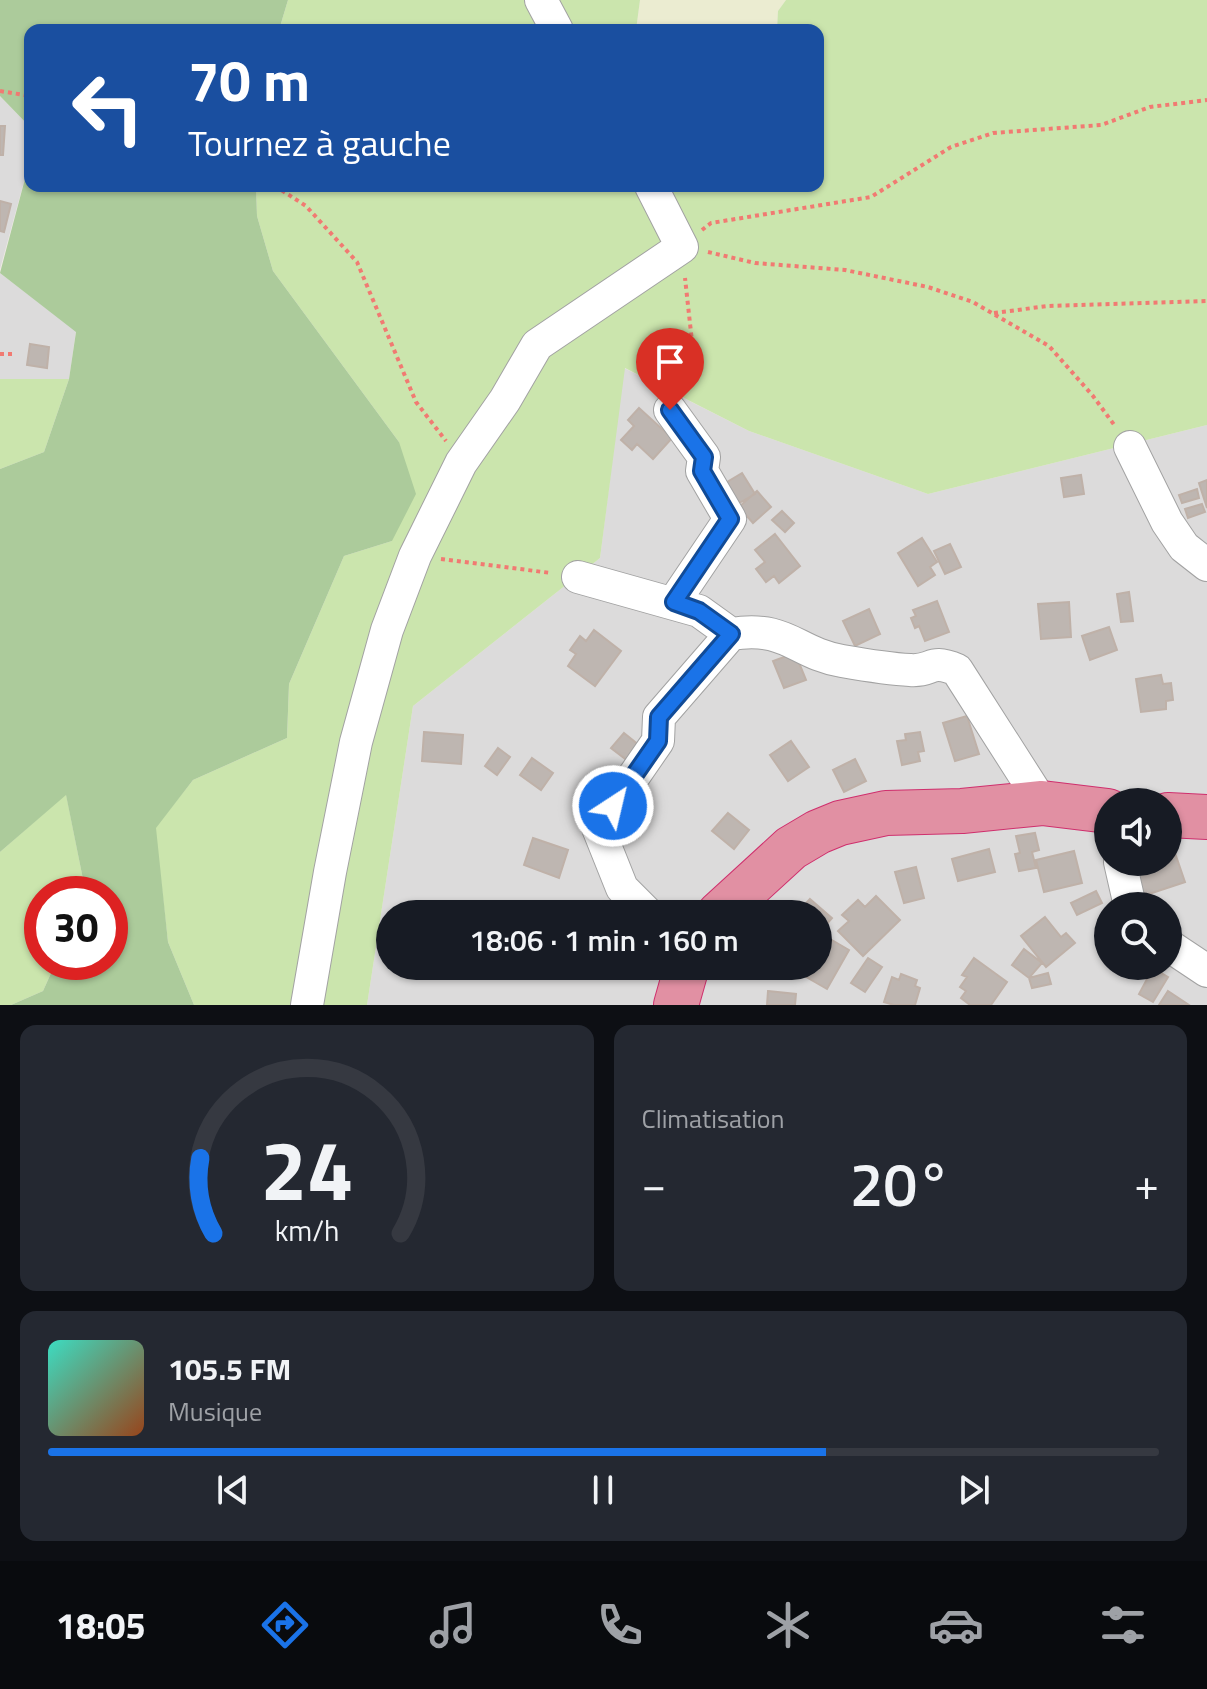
<!DOCTYPE html>
<html lang="fr">
<meta charset="utf-8">
<style>
body{margin:0;font-family:"Titillium Web",sans-serif;background:#242831;color:#f1f3f6;height:100vh;display:flex;flex-direction:column;font-size:30px;white-space:nowrap}
*{box-sizing:border-box;margin:0}
p{font-size:26px;color:#9ea1a6}
.icon{flex:none;width:44px;height:44px;fill:none;stroke:currentColor;stroke-width:2;stroke-linecap:round;stroke-linejoin:round}
.map{position:relative;height:1005px;overflow:hidden}
.panel{display:flex;flex-direction:column;gap:20px;padding:20px;background:#0d0f14;flex:1}
.panel>*{flex:none}
.top-card{position:absolute;left:24px;top:24px;width:800px;height:168px;border-radius:16px;box-shadow:0 2px 6px #0004;background:#1a4fa0;color:#fff;overflow:hidden}
.fabs{position:absolute;left:1094px;top:788px;display:grid;gap:16px}
.fabs a{display:grid;place-items:center;width:88px;height:88px;border-radius:50%;background:#171b24;box-shadow:0 2px 6px #0004;font-size:40px}
.speed{position:absolute;left:24px;top:876px;display:flex;gap:16px;font-size:40px;font-weight:700;text-align:center}
.speed>*{display:grid;place-content:center;width:104px;height:104px;border-radius:50%;background:#171b24;box-shadow:0 2px 6px #0004;line-height:1}
.speed .limit{border:12px solid #d22;background:#fff;color:#111}
.pin{position:absolute;display:grid;place-items:center;width:68px;height:68px;color:#fff;margin:-82px -34px;border-radius:50% 50% 50% 0;rotate:-45deg;box-shadow:0 0 8px #0007}
.pin .icon{rotate:45deg}
.me{position:absolute;width:88px;margin:-44px;rotate:35deg;stroke-linejoin:round;filter:drop-shadow(0 0 6px #0008)}
.turn{display:flex;align-items:center;gap:28px;height:168px;padding:0 32px;font-size:36px}
.turn .icon{width:104px;height:104px;stroke-width:2.5}
.turn b{display:block;font-size:56px;line-height:68px}
.big{font-size:60px;font-weight:600;line-height:1.1}
.panel .widget{flex:1;display:flex;flex-direction:column;justify-content:center;gap:12px;min-width:0;padding:0 28px;border-radius:16px;background:#242831}
.panel .dial{align-items:center;gap:0}
.dial svg{height:208px;overflow:visible;fill:none;stroke:#363941;stroke-width:7;stroke-linecap:round;text-anchor:middle}
.dial text{fill:#f1f3f6;stroke:none}
.song{display:flex;align-items:center;gap:24px}
.cover{width:96px;height:96px;border-radius:12px;background:linear-gradient(135deg,hsl(170 70% 55%),hsl(20 70% 35%))}
.played{height:8px;border-radius:4px;background:linear-gradient(90deg,#1a73e8 70%,#363941 70%)}
.keys{display:flex;justify-content:space-around;direction:ltr}
.heat{display:flex;justify-content:space-between;align-items:center;font-size:44px;direction:ltr}
.panel .tiles{flex:1;display:grid;gap:20px;grid-template-columns:1fr 1fr}
.widget:last-child{grid-column:span 2}
.trip{position:absolute;left:376px;top:900px;width:456px;height:80px;border-radius:40px;background:#171b24;box-shadow:0 2px 6px #0004;font-weight:600;line-height:80px;text-align:center}
.tabs{display:flex;height:128px;justify-content:space-around;align-items:center;background:#090b0e;color:#9ea1a6}
.tabs .icon{width:56px;height:56px}
.tabs .selected{color:#1a73e8}
.tabs b{font-size:36px;color:#f1f3f6}
.map>svg:first-child{display:block}
.residential{fill:#dcdbdb;fill-rule:evenodd}
.farmland{fill:#ebecd1}
.grass{fill:#cbe5ad}
.forest{fill:#accb9b}
.building{fill:#beb6b1;stroke:#bfb1a8;stroke-width:2}
.lines{fill:none;stroke-linecap:round;stroke-linejoin:round}
.minor-casing{stroke:#a2a2a2;stroke-width:34}
.highway-casing{stroke:#cf2f6d;stroke-width:46}
.path{stroke:#f17a72;stroke-width:4;stroke-dasharray:4 4;stroke-linecap:butt}
.minor{stroke:#fff;stroke-width:32}
.highway{stroke:#e190a3;stroke-width:44}
.route-casing{stroke:#114b97;stroke-width:20}
.route{stroke:#1a73e8;stroke-width:14}
</style>
<div class="map">
<svg width="1207" height="1005" viewBox="0 0 1207 1005">
<rect width="100%" height="100%" fill="#eeeae4"/>
<path class="residential" d="M0 96 30 127V160L0 269Z
M0 273 76 331 69 379H0Z
M624 368 749 431 928 494 1207 425V1005H367L413 706 600 558ZM1108 802H1168V862H1108ZM1108 906H1168V966H1108ZM390 914H818V966H390Z"/>
<path class="farmland" d="M640 0H786L778 11 777 30H636Z"/>
<path class="grass" d="M288 0H640L636 30H279Z
M786 0H1207V425L928 494 749 431 625 368 600 558 413 706 367 1005H194L168 942 155 828 193 780 287 738 289 684 344 556 392 541 399 442 273 271 257 216 256 186H818V30H777L778 11Z
M0 379H69L44 452 0 469Z
M66 794 86 894H42V962H56L43 991 11 1005H0V852Z"/>
<path class="forest" d="M0 0H288L279 30H30V127L0 96Z
M30 160V186H256L257 216 273 271 399 442 416 494 392 541 344 556 289 684 287 738 193 780 156 828 168 942 194 1005H11L43 991 56 962H110V894H86L66 795 0 852V469L44 452 69 379 76 332 0 273Z"/>
<path class="building" d="M0 126H5L3 155H0Z
M0 201 11 204 4 232 0 231Z
M30 344 49 347 47 368 27 365Z
M639 408 672 438 653 459 637 444 632 450 621 440 634 426 628 420Z
M742 473 755 494 734 506 722 485Z
M1081 475 1084 494 1064 497 1061 478Z
M1207 480V508L1199 483Z
M1197 489 1199 498 1182 503 1179 495Z
M757 491 771 507 753 523 739 507Z
M1202 504 1205 512 1188 518 1185 509Z
M782 511 794 523 785 532 772 520Z
M775 534 800 566 779 583 774 576 766 582 756 569 765 562 755 550Z
M922 538 937 562 930 567 935 575 918 586 898 553Z
M950 544 961 567 945 574 934 551Z
M1129 592 1133 621 1121 622 1117 594Z
M937 601 949 632 925 641 919 626 915 628 911 618 916 616 913 610Z
M1069 602 1071 637 1041 639 1038 604Z
M869 609 880 634 855 646 843 621Z
M1109 627 1117 650 1090 660 1082 636Z
M594 630 621 651 595 686 568 666 576 654 570 650 580 636 586 641Z
M795 653 806 680 784 688 773 661Z
M1161 675 1163 684 1171 683 1173 700 1166 701V709L1141 712 1136 679Z
M967 716 979 754 955 761 943 723Z
M424 732 463 735 461 764 422 761Z
M920 732 924 751 918 752 920 761 902 765 897 741 906 740 905 734Z
M624 733 640 746 628 761 611 748Z
M791 741 809 767 788 781 770 755Z
M498 748 510 757 497 775 485 766Z
M532 758 553 773 541 790 520 775Z
M855 759 866 781 844 792 833 770Z
M728 813 749 830 734 849 712 831Z
M1035 833 1039 850 1032 852 1036 868 1019 871 1015 854 1020 853 1016 836Z
M533 838 568 850 559 878 524 865Z
M989 849 995 872 958 881 952 859Z
M1174 850 1185 882 1140 897 1127 862H1168V852Z
M1074 851 1082 883 1044 892 1036 860Z
M916 867 924 898 904 903 895 872Z
M1096 891 1102 903 1077 915 1071 903Z
M876 896 900 920 863 956 838 931 849 921 842 915 858 900 865 907Z
M810 899 832 918 818 934V914H796Z
M1045 917 1061 937 1066 933 1075 943 1046 967 1021 936Z
M825 936 849 950 827 989 794 970 797 966H818V949Z
M1024 949 1042 963 1029 978 1012 965Z
M868 958 882 967 865 992 851 983Z
M974 958 1007 982 991 1005H970L961 998 966 991 960 987 967 977 962 975Z
M1153 968 1168 977 1153 1002 1139 994Z
M1048 973 1051 984 1032 988 1029 978Z
M901 974 917 980 915 986 920 988 915 1005H894L884 1002 892 977 899 980Z
M768 991 796 994 795 1005H767Z
M1168 991 1189 1005H1159Z"/>
<g class="lines">
<g class="minor-casing">
<path id="minor" d="M541 0 557 30
M670 410 704 457 702 471 730 519 674 602
M1130 447 1167 522 1184 547 1207 565
M578 577 699 611 731 634
M1120 862 1130 906
M648 914 622 888 598 828 658 741 659 717 731 634C788 625 795 653 842 661 865 665 888 669 910 670 933 672 929 658 957 670L1042 803
M1168 945 1207 971
M307 1005 330 872 356 742 387 630 415 556 461 463 505 400 537 345 682 247 651 186"/>
</g>
<g class="highway-casing">
<path id="highway" d="M1168 815 1207 817
M719 914 791 848 818 832 840 823 886 813 962 811 1042 803 1108 811
M676 1005 687 966"/>
</g>
<path class="path" d="M0 91 30 96
M275 186 306 206 357 262 416 402 446 441
M702 230 711 223 871 197 951 147 993 133 1101 125 1150 107 1207 100
M708 252 755 263 845 270 928 287 973 302 1049 346 1093 396 1115 426
M994 313 1048 306 1207 301
M0 354H12
M683 389 695 369 685 278
M441 559 551 573"/>
<use href="#minor" class="minor"/>
<use href="#highway" class="highway"/>
</g>
<g class="lines">
<g class="route-casing">
<path id="route" d="M613 806 658 741 659 717 731 634 699 611 674 602 730 519 702 471 704 457 670 410"/>
</g>
<use href="#route" class="route"/>
</g>
</svg>
<div class="fabs">
<a><svg class="icon" aria-label="sound" viewBox="0 0 24 24"><path d="M4 9h4l5-4v14l-5-4H4zM17 9q2 3 0 6"/></svg></a>
<a><svg class="icon" aria-label="search" viewBox="0 0 24 24"><circle cx="10" cy="10" r="6"/><path d="M15 15l6 6"/></svg></a>
</div>
<div class="speed"><div class="limit">30</div></div>
<div class="pin" style="left:670px;top:410px;background:#d93025"><svg class="icon" aria-label="arrive" viewBox="0 0 24 24"><path d="M6 21V4h12l-3 4 3 4H6"/></svg></div>
<svg class="me" style="left:613px;top:806px" viewBox="-20 -20 40 40"><circle r="17" fill="#1a73e8" stroke="#fff" stroke-width="3"/><path d="M0-11L8 9 0 5-8 9z" fill="#fff"/></svg>
<div class="trip">18:06 · 1 min · 160 m</div>
<div class="top-card">
<div class="turn"><svg class="icon" aria-label="left" viewBox="0 0 24 24"><path d="M17 20v-9H6M10 6l-5 5 5 5"/></svg><div><b>70 m</b>Tournez à gauche</div></div>
</div>
</div>
<section class="panel">
<div class="tiles">
<div class="widget dial"><svg viewBox="0 0 100 80">
<path d="M14 69A42 42 0 1 1 86 69"/>
<path d="M14 69A42 42 0 0 1 9 40" stroke="#1a73e8"/>
<text x="50" y="56" font-size="32" font-weight="700">24</text>
<text x="50" y="72" font-size="11">km/h</text>
</svg></div>
<div class="widget"><p>Climatisation</p>
<div class="heat"><a>−</a><b class="big">20°</b><a>+</a></div>
</div>
<div class="widget">
<div class="song"><i class="cover"></i><div><b>105.5 FM</b><p>Musique</p></div></div>
<div class="played"></div>
<div class="keys"><svg class="icon" aria-label="previous" viewBox="0 0 24 24"><path d="M18 5L8 12l10 7zM5 5v14"/></svg><svg class="icon" aria-label="pause" viewBox="0 0 24 24"><path d="M8 5v14M16 5v14"/></svg><svg class="icon" aria-label="next" viewBox="0 0 24 24"><path d="M6 5l10 7-10 7zM19 5v14"/></svg></div>
</div>
</div>
</section>
<nav class="tabs">
<b>18:05</b>
<svg class="icon selected" aria-label="directions" viewBox="0 0 24 24"><path d="M12 3l9 9-9 9-9-9zM9 14v-3h6M13 9l2 2-2 2"/></svg>
<svg class="icon" aria-label="music" viewBox="0 0 24 24"><path d="M9 18V5l10-2v13"/><circle cx="6" cy="18" r="3"/><circle cx="16" cy="16" r="3"/></svg>
<svg class="icon" aria-label="phone" viewBox="0 0 24 24"><path d="M5 4h4l2 5-3 2q2 4 5 5l2-3 5 2v4C11 20 4 13 5 4z"/></svg>
<svg class="icon" aria-label="climate" viewBox="0 0 24 24"><path d="M12 3v18M4 7l16 10M4 17L20 7"/></svg>
<svg class="icon" aria-label="car" viewBox="0 0 24 24"><path d="M5 17H2v-5l4-1 3-4h7l3 4 3 1v5h-3M9 17h6M6 11h13"/><circle cx="7" cy="17" r="2"/><circle cx="17" cy="17" r="2"/></svg>
<svg class="icon" aria-label="filters" viewBox="0 0 24 24"><path d="M4 7h16M4 17h16"/><circle cx="9" cy="7" r="2"/><circle cx="15" cy="17" r="2"/></svg>
</nav>
